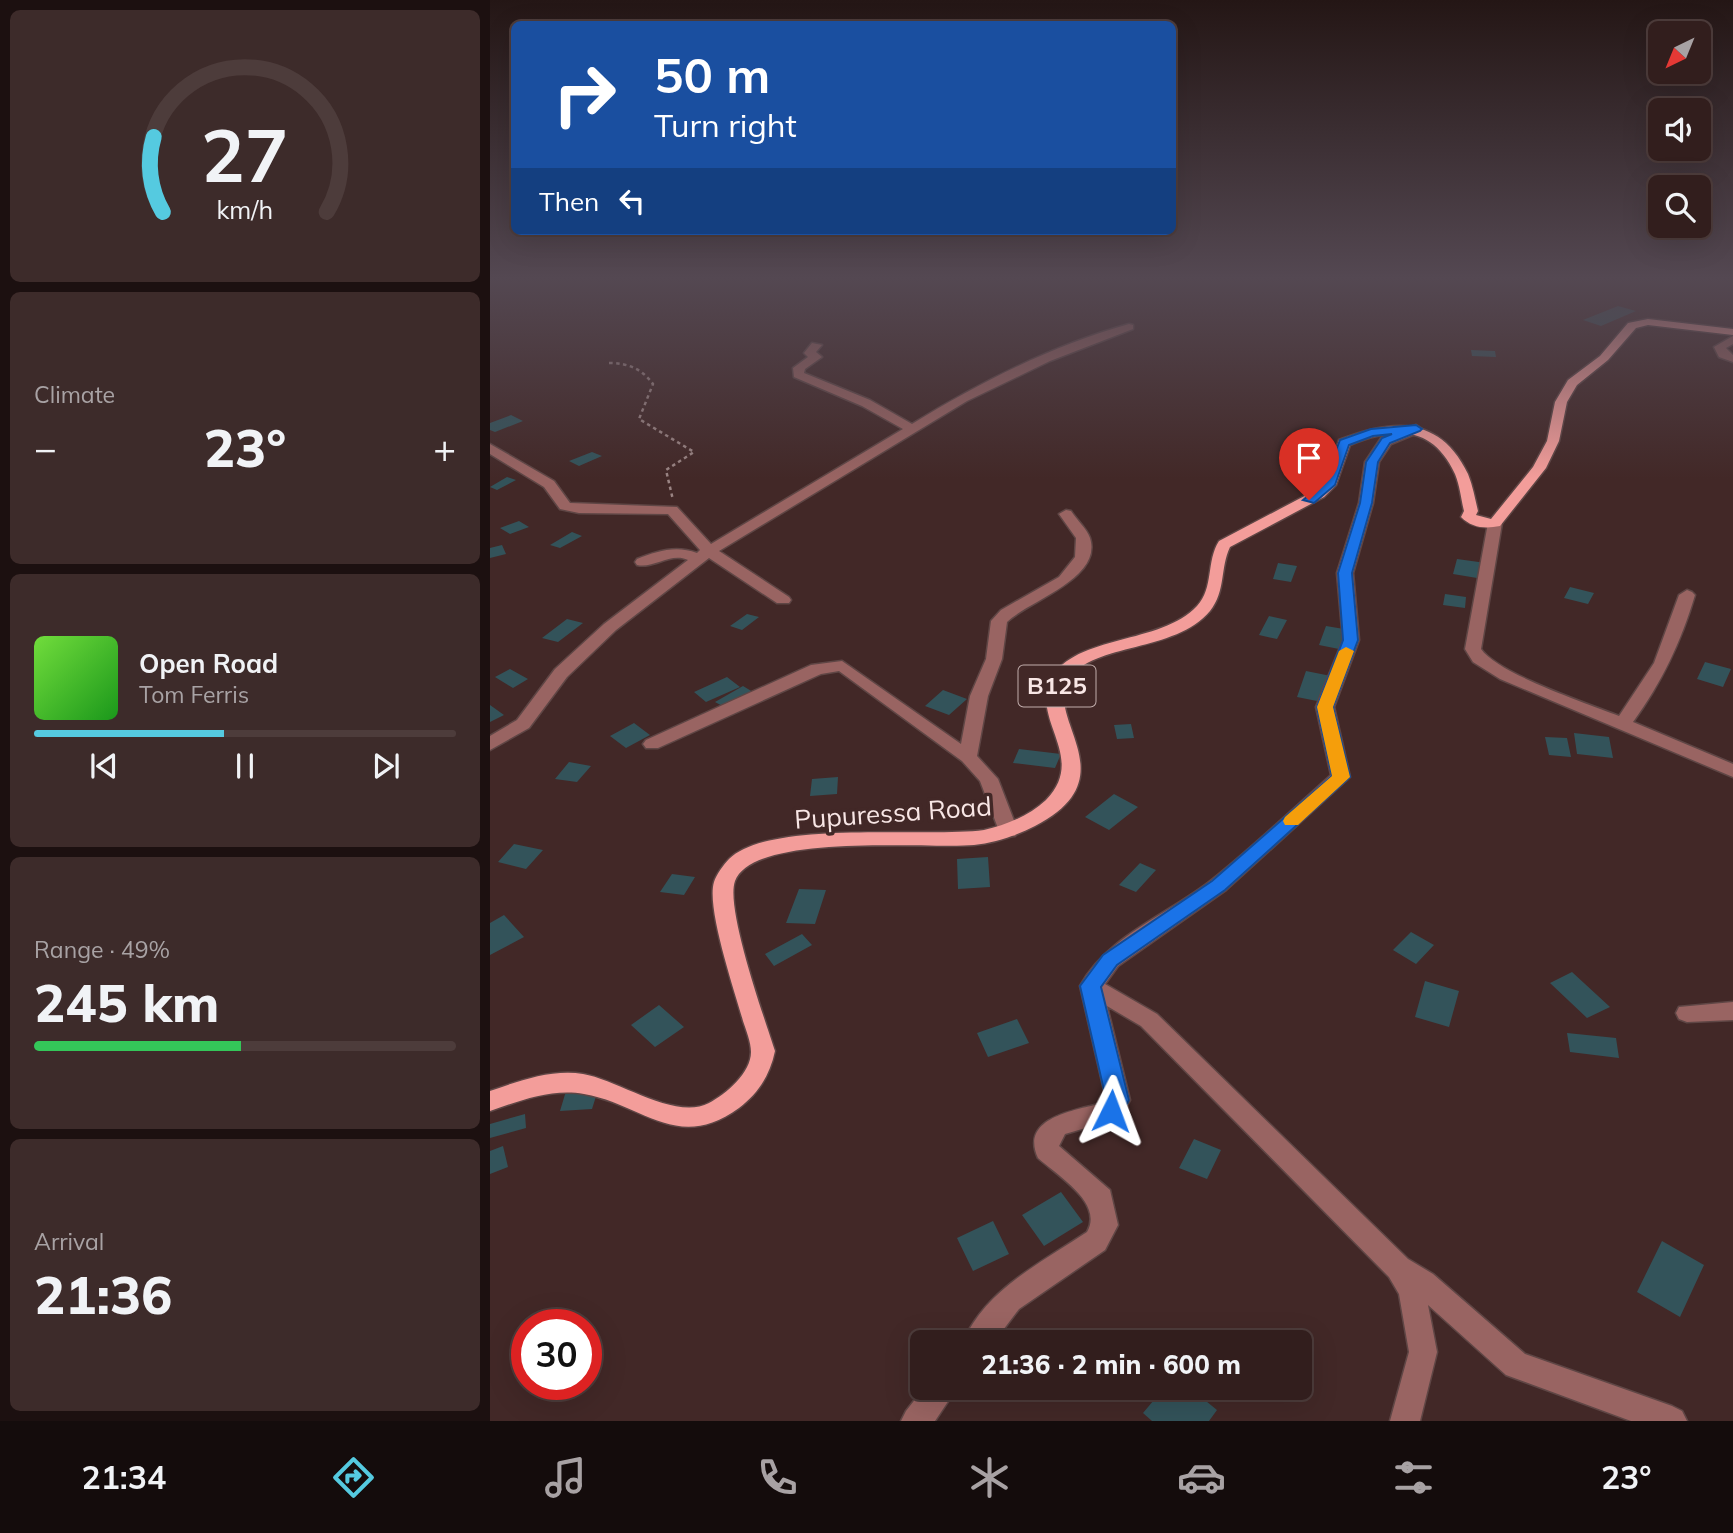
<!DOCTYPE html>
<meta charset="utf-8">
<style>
body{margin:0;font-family:Mulish,sans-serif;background:#3d2b2a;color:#f1f3f6;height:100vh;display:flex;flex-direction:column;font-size:26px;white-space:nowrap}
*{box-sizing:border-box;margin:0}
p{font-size:23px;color:#a8a2a4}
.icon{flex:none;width:38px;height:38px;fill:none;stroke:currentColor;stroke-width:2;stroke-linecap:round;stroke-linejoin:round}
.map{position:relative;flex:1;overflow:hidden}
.drawer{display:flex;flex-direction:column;gap:10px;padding:10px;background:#1c1010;width:490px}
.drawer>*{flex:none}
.banner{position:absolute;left:21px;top:21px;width:665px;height:214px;border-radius:10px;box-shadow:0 7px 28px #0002,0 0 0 2px #4d3c3b;background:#1a4fa0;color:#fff;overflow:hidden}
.needle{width:46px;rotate:223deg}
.fabs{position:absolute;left:1158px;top:21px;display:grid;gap:14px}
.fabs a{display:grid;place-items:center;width:63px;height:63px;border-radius:10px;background:#321e1d;box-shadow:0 7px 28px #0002,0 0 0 2px #4d3c3b;font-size:35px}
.speed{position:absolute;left:21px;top:1309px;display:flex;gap:14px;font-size:35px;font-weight:700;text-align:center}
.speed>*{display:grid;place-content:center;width:91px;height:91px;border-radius:50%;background:#321e1d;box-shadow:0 7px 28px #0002,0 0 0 2px #4d3c3b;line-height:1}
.speed .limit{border:10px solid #d22;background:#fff;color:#111}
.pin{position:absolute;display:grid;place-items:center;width:60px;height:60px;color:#fff;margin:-72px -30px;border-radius:50% 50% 50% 0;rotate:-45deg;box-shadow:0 0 7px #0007}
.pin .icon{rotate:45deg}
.me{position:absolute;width:77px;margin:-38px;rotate:3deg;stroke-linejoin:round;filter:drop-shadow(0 0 5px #0008)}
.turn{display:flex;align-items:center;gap:24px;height:147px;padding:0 28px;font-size:32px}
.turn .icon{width:91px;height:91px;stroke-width:2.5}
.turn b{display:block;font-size:49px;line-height:60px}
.then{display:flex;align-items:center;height:66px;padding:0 28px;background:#0003;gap:14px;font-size:26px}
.big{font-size:52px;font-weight:800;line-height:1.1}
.drawer .tile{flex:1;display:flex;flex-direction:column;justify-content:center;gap:10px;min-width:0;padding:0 24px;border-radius:10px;background:#3d2b2a}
.drawer .dial{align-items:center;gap:0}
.dial svg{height:182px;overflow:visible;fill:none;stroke:#4d3c3b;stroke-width:7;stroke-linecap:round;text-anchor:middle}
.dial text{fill:#f1f3f6;stroke:none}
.song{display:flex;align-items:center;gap:21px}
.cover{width:84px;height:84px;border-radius:10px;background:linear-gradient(135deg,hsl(100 70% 55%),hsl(120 70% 35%))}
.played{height:7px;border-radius:4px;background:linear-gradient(90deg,#55cae0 45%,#4d3c3b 45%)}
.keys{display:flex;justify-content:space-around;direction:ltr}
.heat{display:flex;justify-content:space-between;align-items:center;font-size:38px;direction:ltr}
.charge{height:10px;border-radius:5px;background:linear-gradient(90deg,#34c759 49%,#4d3c3b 0)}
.trip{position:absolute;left:420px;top:1330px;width:402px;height:70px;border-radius:10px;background:#321e1d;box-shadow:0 7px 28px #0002,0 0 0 2px #4d3c3b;font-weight:800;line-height:70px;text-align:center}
.tabs{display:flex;height:112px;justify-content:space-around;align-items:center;background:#140c0c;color:#a8a2a4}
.tabs .icon{width:49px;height:49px}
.tabs .current{color:#55cae0}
.tabs b{font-size:32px;color:#f1f3f6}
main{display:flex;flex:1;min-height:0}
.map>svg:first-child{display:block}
.building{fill:#33535a}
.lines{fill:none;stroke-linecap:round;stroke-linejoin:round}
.minor-casing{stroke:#5f4645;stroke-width:3}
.major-casing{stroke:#5f4645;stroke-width:3}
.path{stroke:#9a8483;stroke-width:2.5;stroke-dasharray:3.5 3.5;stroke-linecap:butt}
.minor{fill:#996462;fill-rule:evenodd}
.major{fill:#f39d9a;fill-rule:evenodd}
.route{fill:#1a73e8;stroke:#114b97;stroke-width:2}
.slow{fill:#f59e0b}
.labels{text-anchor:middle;stroke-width:7;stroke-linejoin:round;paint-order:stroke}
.shield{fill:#422827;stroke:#c1adac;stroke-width:2}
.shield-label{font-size:24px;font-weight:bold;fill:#f8e6e5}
.street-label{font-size:26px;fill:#f8e6e5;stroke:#422827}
</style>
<main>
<section class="drawer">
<div class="tile dial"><svg viewBox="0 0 100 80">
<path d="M14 69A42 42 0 1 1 86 69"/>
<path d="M14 69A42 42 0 0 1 10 36" stroke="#55cae0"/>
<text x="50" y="56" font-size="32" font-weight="700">27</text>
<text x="50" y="72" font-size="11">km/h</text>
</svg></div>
<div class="tile"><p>Climate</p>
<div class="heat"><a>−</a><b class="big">23°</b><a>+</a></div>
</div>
<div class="tile">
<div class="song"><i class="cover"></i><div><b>Open Road</b><p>Tom Ferris</p></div></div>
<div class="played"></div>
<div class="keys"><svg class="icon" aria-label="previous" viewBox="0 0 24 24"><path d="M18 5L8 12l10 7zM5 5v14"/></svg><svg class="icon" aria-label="pause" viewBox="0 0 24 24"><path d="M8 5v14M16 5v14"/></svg><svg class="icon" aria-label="next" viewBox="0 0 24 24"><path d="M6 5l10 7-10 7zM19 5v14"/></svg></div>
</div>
<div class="tile"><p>Range · 49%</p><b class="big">245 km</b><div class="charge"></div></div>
<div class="tile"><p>Arrival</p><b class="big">21:36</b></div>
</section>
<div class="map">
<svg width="1243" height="1421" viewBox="0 0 1243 1421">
<rect width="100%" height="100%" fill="#422827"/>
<path class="building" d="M1128 306 1146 311 1111 326 1093 320Z
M981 350 1005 351 1006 357 982 356Z
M21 415 33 421 5 432 0 430V423Z
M102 452 112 456 89 466 79 461Z
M17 477 26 480 7 490 0 487Z
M29 521 39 527 20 534 10 528Z
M82 532 92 536 70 548 60 545Z
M12 545 16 554 0 558V548Z
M967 559 996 563 993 579 963 574Z
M788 563 807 566 801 582 783 579Z
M1080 587 1104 593 1098 604 1074 598Z
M955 594 976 597 975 608 953 605Z
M257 614 269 617 252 630 240 626Z
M779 616 797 620 787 639 769 635Z
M77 619 93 623 68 642 52 638Z
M836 626 860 630 854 650 829 645Z
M1215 662 1241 669 1233 687 1207 679Z
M20 669 38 679 23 688 5 677Z
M816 671 841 676 832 702 807 697Z
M237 677 250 687 216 702 204 692Z
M253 686 263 692 236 708 225 702Z
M453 690 477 699 459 715 435 706Z
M0 705 14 715 0 722Z
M144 723 160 735 136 748 120 736Z
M641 724 644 738 627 739 624 725Z
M1084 733 1119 737 1123 758 1087 754Z
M1055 737 1077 738 1081 757 1059 755Z
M529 749 571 754 565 768 523 763Z
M79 762 101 766 87 782 65 779Z
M348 777 347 794 320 796 322 779Z
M624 794 648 807 619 830 595 817Z
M24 844 53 850 36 869 8 862Z
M498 857 500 887 468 889 467 859Z
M650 863 666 870 646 892 629 885Z
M182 874 205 877 194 895 170 892Z
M309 889 336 890 325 924 296 923Z
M14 915 34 937 0 955V923Z
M921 932 944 945 926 964 903 950Z
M312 934 322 945 284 966 275 954Z
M1082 972 1120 1007 1097 1018 1060 983Z
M935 981 969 991 959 1027 925 1017Z
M169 1005 194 1027 165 1047 141 1025Z
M527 1019 539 1043 498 1057 487 1033Z
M1077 1033 1126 1038 1129 1058 1080 1052Z
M108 1090 102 1109 70 1111 76 1091Z
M35 1114 36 1128 0 1138V1124Z
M704 1139 731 1150 717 1179 689 1168Z
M13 1146 18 1167 0 1174V1151Z
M571 1192 593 1222 554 1246 532 1215Z
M503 1221 519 1254 483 1271 467 1238Z
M1172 1241 1214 1265 1190 1317 1147 1292Z
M540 1330 563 1342H532Z
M523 1388H550L543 1399Z
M674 1388H700L727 1410 719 1421H662L653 1413Z"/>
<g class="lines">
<g class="minor-casing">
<path id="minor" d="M639 324 643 325V329L560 361 477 401 229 551 299 597 301 600 299 603H287L219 558 126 630 77 677 39 728 0 750V736L27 720 65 669 114 624 198 560C180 552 164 569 147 565L145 562 147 559C167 551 186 545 207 553L210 550 178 514 89 513 70 509 54 487 0 454V444L64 481 80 503 187 507 221 544 413 429 372 406 304 377 303 368 318 357 314 353 322 343 332 345 326 352 332 357 315 369 314 373 380 400 422 424C489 383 563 345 639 324Z
M1243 336V344L1236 348 1243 355V362L1229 357 1224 347Z
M926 425 932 429 930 432 901 444 889 462 883 503 863 573 869 640 844 707 860 777 736 890 628 966 615 984 667 1014 918 1259 943 1274 1035 1354 1182 1406 1192 1411 1197 1421H1141L1016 1375 938 1305 947 1352 930 1421H900L919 1352 909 1294 899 1277 651 1026 617 1006 640 1100 630 1118 575 1134 569 1146 620 1190 628 1225 615 1250 529 1309 504 1342H473C495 1290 552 1262 597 1232 614 1203 568 1176 548 1158 529 1117 587 1110 613 1103L616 1099 590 986C618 935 680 914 723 879 764 846 802 810 841 775L826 707 853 640 847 573 869 503 875 462 891 438Z
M576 510 581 511C586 519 597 529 600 538 613 579 538 601 517 622L512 659 498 696 487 756 508 779 528 831 525 836H511L490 781 472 761 349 671 331 674 168 748H156L153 744 156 740 321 665 352 661 471 744 480 696 496 659 501 621 511 610 569 577 585 557 586 538 569 514Z
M1005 519 1012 523 991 649C1008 674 1099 704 1129 716L1164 663 1189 595 1197 590 1202 592 1205 595C1191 642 1172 682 1143 722L1243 764V777L1010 679 983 662 975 649 998 523Z
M1243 1002V1020L1197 1022 1189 1019 1186 1013 1189 1007Z
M434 1388H467L445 1421H411L416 1411Z"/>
</g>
<g class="major-casing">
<path id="major" d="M1158 319 1243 329V335L1158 325 1146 328 1118 360 1087 385 1077 402 1069 441 1056 468 1010 526C995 529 982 528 971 517L974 511C971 499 970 486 965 474 942 424 903 427 860 445L846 485 834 497 740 547C730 568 736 591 720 611 685 653 604 642 579 679 553 719 640 777 545 826 526 836 504 843 484 845 437 849 264 832 245 881 235 908 275 1020 285 1051 280 1075 268 1094 249 1108 187 1153 153 1104 94 1094 62 1088 29 1101 0 1111V1091C29 1081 62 1069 93 1074 129 1080 185 1121 219 1103 236 1094 261 1073 261 1052 261 1042 256 1030 253 1021 245 992 216 908 224 882 226 875 234 864 239 859 280 819 435 838 494 830 516 825 539 816 556 800 598 757 540 720 561 679 585 634 671 645 707 606 724 588 716 561 729 541L824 491 833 483 849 440C902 419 950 415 978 474 983 486 985 499 988 511L986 515 1001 519 1043 467 1057 441 1065 402 1078 380 1110 356 1138 323Z"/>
</g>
<path class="path" d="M119 363C138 363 152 369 163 384L149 419 204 452 176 470 183 500"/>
<use href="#minor" class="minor"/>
<use href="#major" class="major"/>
</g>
<linearGradient id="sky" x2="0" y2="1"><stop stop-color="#241615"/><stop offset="0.58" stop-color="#544852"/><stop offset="1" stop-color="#544852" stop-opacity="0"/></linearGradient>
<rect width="1243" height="479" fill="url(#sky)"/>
<path class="route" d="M926 425 932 429 930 431 900 443 888 462 882 503 862 573 868 640 843 707 860 777 735 890 627 965 611 987 639 1100 629 1118 621 1121 613 1118 610 1111 616 1099 590 986 613 955 722 881 842 776 827 707 853 640 848 573 870 503 876 462 892 438 902 434 883 436 859 445 845 485 824 503 813 500 833 484 850 440 881 429Z"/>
<path class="slow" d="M856 647 864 651 843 707 860 777 808 825H795L793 821 795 817 842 776 827 707 849 651Z"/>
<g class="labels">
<rect class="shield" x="528.5" y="665.5" width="77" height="41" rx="5"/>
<g class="shield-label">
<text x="567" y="694">B125</text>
</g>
<g class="street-label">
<text transform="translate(403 813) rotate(-4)" y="9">Pupuressa Road</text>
</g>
</g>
</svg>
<div class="fabs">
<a><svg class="needle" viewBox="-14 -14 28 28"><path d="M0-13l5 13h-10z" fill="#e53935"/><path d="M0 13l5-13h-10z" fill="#a8a2a4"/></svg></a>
<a><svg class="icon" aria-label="sound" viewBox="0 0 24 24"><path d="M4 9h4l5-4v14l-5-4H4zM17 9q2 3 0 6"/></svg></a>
<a><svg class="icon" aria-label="search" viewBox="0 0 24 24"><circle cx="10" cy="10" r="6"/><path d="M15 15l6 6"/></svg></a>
</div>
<div class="speed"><div class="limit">30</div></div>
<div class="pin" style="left:819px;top:500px;background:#d93025"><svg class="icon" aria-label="arrive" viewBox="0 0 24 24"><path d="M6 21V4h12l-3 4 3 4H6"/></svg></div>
<svg class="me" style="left:621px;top:1111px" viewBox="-20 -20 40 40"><path d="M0-17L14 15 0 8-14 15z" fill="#1a73e8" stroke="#fff" stroke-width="4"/></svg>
<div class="trip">21:36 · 2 min · 600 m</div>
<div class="banner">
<div class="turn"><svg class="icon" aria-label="right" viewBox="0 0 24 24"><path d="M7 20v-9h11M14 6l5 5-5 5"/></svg><div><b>50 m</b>Turn right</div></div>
<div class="then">Then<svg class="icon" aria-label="left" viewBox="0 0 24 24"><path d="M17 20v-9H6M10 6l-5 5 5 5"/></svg></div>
</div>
</div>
</main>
<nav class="tabs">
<b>21:34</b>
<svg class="icon current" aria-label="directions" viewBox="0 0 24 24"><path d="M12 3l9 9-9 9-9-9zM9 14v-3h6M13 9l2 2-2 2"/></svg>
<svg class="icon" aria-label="music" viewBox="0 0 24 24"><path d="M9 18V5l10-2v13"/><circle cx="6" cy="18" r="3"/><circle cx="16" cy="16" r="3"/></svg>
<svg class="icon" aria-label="phone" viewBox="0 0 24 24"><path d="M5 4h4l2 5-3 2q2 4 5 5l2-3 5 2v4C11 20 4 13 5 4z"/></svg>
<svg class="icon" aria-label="climate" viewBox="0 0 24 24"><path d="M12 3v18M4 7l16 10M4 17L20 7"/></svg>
<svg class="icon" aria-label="car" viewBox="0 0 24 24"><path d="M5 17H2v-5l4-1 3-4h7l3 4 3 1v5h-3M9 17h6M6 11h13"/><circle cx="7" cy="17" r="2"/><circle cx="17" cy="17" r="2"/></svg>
<svg class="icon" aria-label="filters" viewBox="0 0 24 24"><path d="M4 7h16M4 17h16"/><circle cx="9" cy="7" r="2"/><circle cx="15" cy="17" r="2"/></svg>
<b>23°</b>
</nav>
